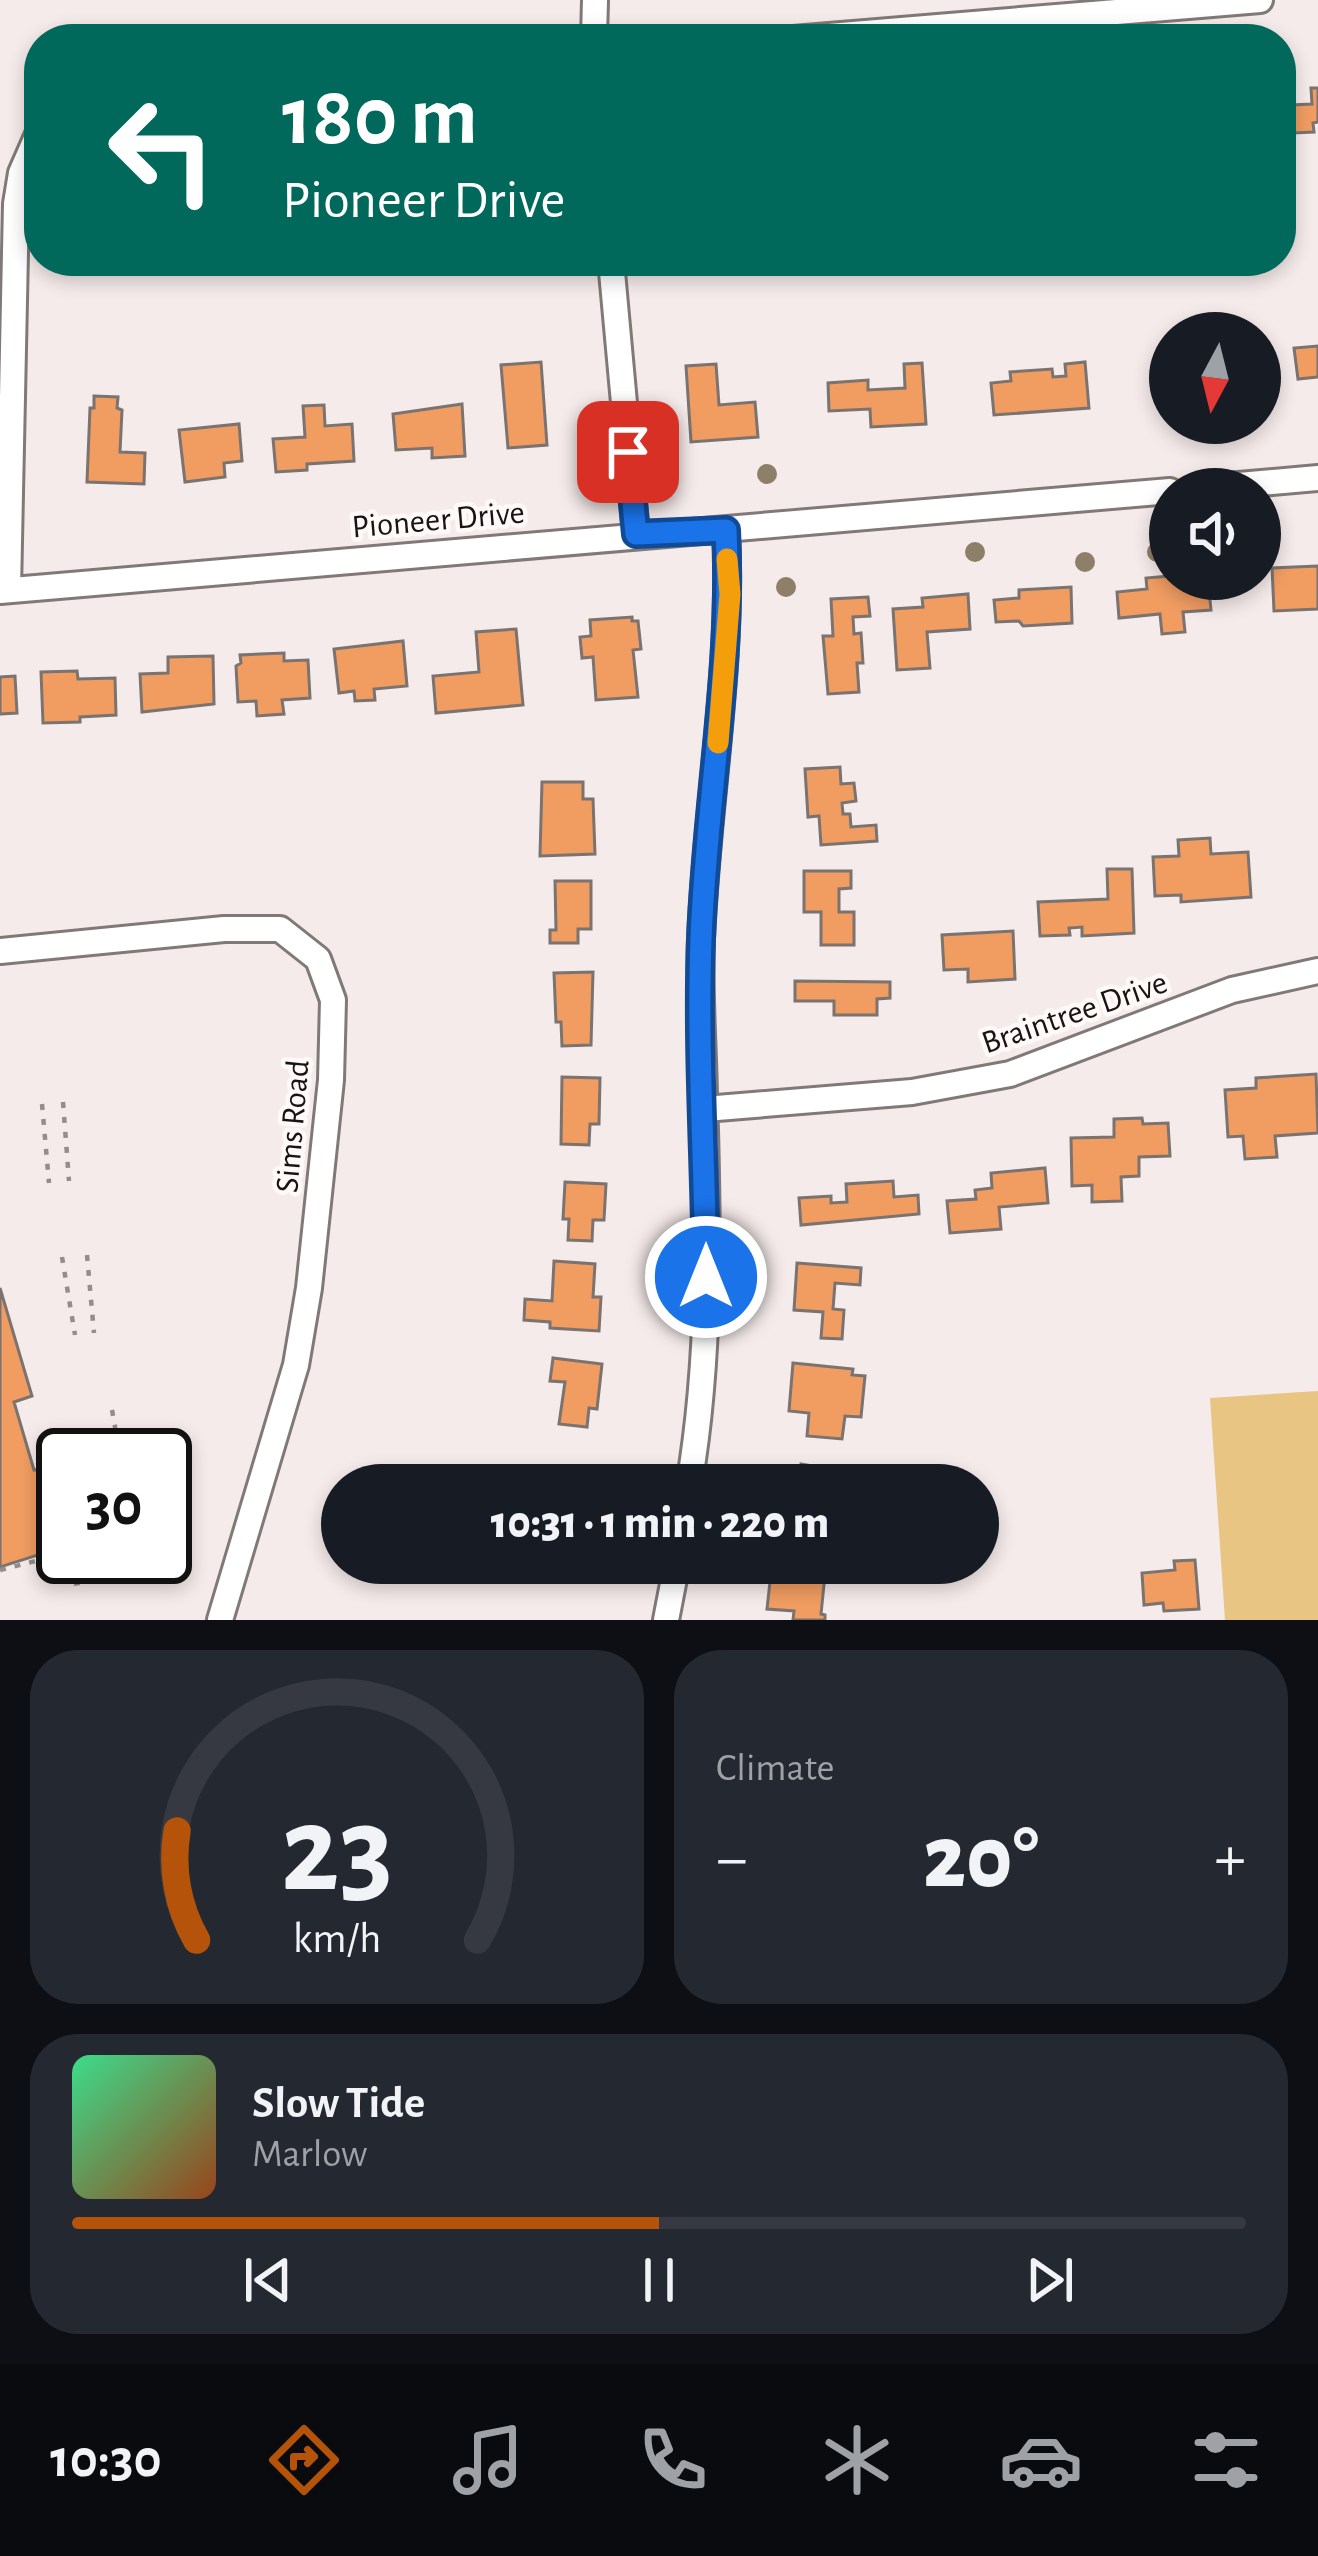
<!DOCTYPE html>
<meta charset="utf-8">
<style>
body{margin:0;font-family:"Alegreya Sans",sans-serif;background:#242831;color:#f1f3f6;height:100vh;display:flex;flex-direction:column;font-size:45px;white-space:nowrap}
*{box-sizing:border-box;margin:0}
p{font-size:39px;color:#9ea1a6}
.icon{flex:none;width:66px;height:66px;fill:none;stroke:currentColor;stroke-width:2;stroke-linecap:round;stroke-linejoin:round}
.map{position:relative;height:1620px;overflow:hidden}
.drawer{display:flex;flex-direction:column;gap:30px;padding:30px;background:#0d0f14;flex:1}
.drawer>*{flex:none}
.top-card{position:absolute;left:24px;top:24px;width:1272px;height:252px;border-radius:48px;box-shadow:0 6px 18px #0003;background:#00695c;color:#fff;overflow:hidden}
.needle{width:78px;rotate:187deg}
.buttons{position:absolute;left:1149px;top:312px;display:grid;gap:24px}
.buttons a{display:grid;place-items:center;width:132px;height:132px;border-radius:50%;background:#171b24;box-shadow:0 6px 18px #0003;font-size:60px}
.speed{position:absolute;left:36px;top:1428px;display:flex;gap:24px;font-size:60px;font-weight:700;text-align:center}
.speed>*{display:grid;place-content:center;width:156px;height:156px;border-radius:50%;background:#171b24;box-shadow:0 6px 18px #0003;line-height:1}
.speed .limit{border:6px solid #111;border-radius:18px;background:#fff;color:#111}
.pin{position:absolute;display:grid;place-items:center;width:102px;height:102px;color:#fff;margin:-51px;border-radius:24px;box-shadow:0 6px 18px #0006}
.me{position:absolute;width:132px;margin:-66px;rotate:0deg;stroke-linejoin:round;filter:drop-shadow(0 0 9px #0008)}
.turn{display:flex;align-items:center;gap:42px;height:252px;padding:0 60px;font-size:54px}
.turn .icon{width:156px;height:156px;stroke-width:2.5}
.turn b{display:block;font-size:84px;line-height:102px}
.big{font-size:90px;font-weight:800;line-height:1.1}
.drawer .card{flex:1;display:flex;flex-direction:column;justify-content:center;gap:18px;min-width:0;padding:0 42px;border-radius:48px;background:#242831}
.drawer .dial{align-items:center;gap:0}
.dial svg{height:312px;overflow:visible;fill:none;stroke:#363941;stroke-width:7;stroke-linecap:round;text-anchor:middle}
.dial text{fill:#f1f3f6;stroke:none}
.song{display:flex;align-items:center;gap:36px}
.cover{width:144px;height:144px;border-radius:18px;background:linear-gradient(135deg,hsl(150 70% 55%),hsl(20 70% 35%))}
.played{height:12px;border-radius:6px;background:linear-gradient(90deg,#b45309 50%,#363941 50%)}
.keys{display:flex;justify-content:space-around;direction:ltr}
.heat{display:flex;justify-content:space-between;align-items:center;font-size:66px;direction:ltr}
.drawer .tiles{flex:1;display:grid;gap:30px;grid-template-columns:1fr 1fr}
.card:last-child{grid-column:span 2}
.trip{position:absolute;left:321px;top:1464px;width:678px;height:120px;border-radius:60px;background:#171b24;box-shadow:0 6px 18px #0003;font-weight:800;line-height:120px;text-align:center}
.tab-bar{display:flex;height:192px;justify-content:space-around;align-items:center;background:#090b0e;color:#9ea1a6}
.tab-bar .icon{width:84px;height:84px}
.tab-bar .selected{color:#b45309}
.tab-bar b{font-size:54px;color:#f1f3f6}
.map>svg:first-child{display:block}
.green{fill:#e9c584}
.building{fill:#f19d62;stroke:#7a736f;stroke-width:3}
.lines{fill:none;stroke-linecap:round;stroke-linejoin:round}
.minor-casing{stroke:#817978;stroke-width:30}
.path{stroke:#948d8c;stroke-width:4.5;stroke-dasharray:6 9;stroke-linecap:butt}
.minor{stroke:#fff;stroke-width:24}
.tree{fill:#8e7f69}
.route-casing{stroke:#114b97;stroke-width:30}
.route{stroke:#1a73e8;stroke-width:21}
.slow{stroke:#f59e0b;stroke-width:21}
.labels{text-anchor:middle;stroke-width:9;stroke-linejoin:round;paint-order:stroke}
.street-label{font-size:33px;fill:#181414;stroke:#fff9f8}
</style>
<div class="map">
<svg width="1318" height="1620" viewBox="0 0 1318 1620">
<rect width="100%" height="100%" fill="#f5ebea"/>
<path class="green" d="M1318 1391V1620H1225L1210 1398Z"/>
<path class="building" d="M1311 88H1318V122L1313 123 1314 132 1293 133 1291 105 1312 104Z
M1318 346V377L1298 379 1294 348Z
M541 362 547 445 508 448 501 365Z
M1085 362 1089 408 994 415 991 383 1011 381 1010 372 1052 369 1053 377 1066 376 1065 364Z
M922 363 926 424 871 427 870 409 829 411 828 383 868 380V390L905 388 904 364Z
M716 364 719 405 755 402 758 437 691 442 686 366Z
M94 396 118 397 117 408 122 410 120 452 145 453 144 484 87 482 90 408H94Z
M462 404 465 456 432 458V448L396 450 393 414Z
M324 405 325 426 352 424 354 461 307 464V470L276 472 273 439 305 437 303 406Z
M239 424 242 461 224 463 225 477 185 482 179 430Z
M1318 566V609L1274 611 1272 568Z
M1170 576V579H1194L1195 591 1209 590 1211 610 1183 612 1185 632 1162 634 1160 614 1119 618 1117 592 1147 589 1146 578Z
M1071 587 1072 623 1023 626 1019 621 996 622 994 600 1019 598V590Z
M968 594 970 629 927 632 930 668 897 670 893 609 923 607 922 598Z
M868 597 870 616 853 617 854 634 861 633 863 663H857L859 692 828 694 823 636H833L831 599Z
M632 617V621H638L641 649 633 650 638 697 596 700 593 657 582 658 580 637 591 636 590 620Z
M516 629 523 705 436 713 433 676 479 672 476 632Z
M403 641 407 686 374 689 375 700 355 701 354 691 339 693 334 649Z
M284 653V661L308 660 310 698 282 700 284 714 257 716 256 701 238 702 236 666 241 663 240 655Z
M213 656 214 704 142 712 140 674 168 673V657Z
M77 671 78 679 115 678 116 715 80 717V722L43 723 41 672Z
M15 676 17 713 0 714V677Z
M840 767 841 784 854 783 856 801 842 803 843 814H850L851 827 876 825 877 841 821 845 819 816 808 817 805 769Z
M542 782H583V799H593L595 854 540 856Z
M1210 838 1211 854 1248 852 1251 897 1181 902V895L1155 896 1153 857 1179 856 1178 840Z
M1107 869H1132L1134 933 1082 936V927L1069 928 1070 935 1040 936 1038 902 1108 899Z
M804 871H851V888L839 889V912H854V945H821V912H804Z
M555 881H591V929H578V943H550V930H556Z
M1013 931 1015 979 968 982V969L944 970 942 935Z
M593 972 591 1045 562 1046 561 1022H556L554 973Z
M795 981 890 982V998L877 999V1015H834V1001H795Z
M1316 1074 1318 1133 1275 1136 1277 1157 1245 1159 1243 1136 1228 1137 1225 1090 1256 1088V1078Z
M562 1077 600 1078 599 1124H590L589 1145 561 1144Z
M1142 1118 1143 1124 1168 1123 1170 1156 1139 1157V1176L1121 1177 1122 1201 1092 1202V1185L1072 1186 1071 1138 1114 1137V1119Z
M1045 1168 1048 1203 999 1207 1001 1229 950 1233 947 1201 976 1199 975 1190 992 1188 991 1173Z
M893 1181 894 1197 918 1195 919 1214 801 1225 799 1198 831 1196V1203L847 1202 846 1184Z
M565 1182 606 1184 604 1220H593L592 1241 568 1240 569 1219H563Z
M554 1261 595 1264 593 1297H601L599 1331 550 1328V1322L524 1320 525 1299 552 1301Z
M797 1263 861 1268 860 1285 835 1283 833 1309 844 1310 842 1339 821 1338 823 1312 794 1310Z
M0 1288 32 1396 14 1402 34 1470 41 1469 63 1547 0 1567Z
M553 1358 602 1364 597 1409 589 1408 587 1427 559 1424 565 1382 550 1381Z
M793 1363 853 1369 852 1375 865 1376 861 1417 845 1416 842 1439 807 1436 809 1413 789 1411Z
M801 1464 840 1471 838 1485H798Z
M538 1469 584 1477 583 1485H535Z
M1195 1560 1199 1609 1164 1611 1163 1603 1144 1605 1142 1573 1175 1570 1174 1561Z
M772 1563 826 1565 821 1614 825 1615V1620H793L794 1611 767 1609Z"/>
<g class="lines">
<g class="minor-casing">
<path id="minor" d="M594 39 595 0
M793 39 1260 0
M611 261 636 534
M1193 489 1318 478
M8 590 16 204 21 173 39 132
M0 591 1170 491
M0 951 224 929H280L318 959 333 1000 331 1080 309 1288 296 1365 220 1620
M705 1109 912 1092 1010 1074 1232 990 1318 971
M689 1485C711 1356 708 1225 704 1094 703 1042 699 990 701 939 707 802 733 667 726 529
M666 1620 677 1563"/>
</g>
<path class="path" d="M63 1102 69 1181
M42 1104 49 1183
M87 1255 94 1333
M62 1257 75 1335
M112 1410 120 1455
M64 1557 72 1584 85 1582 83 1561
M0 1570 63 1554"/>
<use href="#minor" class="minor"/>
</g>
<g class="tree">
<circle cx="767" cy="474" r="10"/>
<circle cx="975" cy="552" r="10"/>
<circle cx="1157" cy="552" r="10"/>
<circle cx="1085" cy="562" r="10"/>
<circle cx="786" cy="587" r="10"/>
</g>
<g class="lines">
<g class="route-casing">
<path id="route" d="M628 452 636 534 726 530C733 667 706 802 701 939 697 1051 705 1165 706 1277"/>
</g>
<use href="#route" class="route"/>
<path class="slow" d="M718 743 730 594 727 559"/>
</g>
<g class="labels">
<g class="street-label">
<text transform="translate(438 518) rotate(-5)" y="12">Pioneer Drive</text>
<text transform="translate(1074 1011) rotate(-19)" y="12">Braintree Drive</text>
<text transform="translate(291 1126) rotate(-85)" y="12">Sims Road</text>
</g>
</g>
</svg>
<div class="buttons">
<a><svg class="needle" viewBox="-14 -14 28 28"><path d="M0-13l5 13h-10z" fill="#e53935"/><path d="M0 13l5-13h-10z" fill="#9ea1a6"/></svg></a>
<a><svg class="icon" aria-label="sound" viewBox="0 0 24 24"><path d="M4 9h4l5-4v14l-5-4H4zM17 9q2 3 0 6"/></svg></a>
</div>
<div class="speed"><div class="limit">30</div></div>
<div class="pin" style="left:628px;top:452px;background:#d93025"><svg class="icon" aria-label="arrive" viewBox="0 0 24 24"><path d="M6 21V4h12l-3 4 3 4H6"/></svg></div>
<svg class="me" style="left:706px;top:1277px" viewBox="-20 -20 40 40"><circle r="17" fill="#1a73e8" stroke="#fff" stroke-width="3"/><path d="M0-11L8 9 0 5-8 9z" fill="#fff"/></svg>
<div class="trip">10:31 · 1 min · 220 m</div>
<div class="top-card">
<div class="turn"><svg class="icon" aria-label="left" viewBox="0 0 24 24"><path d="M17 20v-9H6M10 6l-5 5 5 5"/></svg><div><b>180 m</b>Pioneer Drive</div></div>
</div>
</div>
<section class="drawer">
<div class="tiles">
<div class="card dial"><svg viewBox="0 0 100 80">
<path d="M14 69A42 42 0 1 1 86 69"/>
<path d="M14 69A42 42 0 0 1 9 41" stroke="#b45309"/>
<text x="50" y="56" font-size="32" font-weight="700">23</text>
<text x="50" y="72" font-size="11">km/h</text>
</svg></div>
<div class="card"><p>Climate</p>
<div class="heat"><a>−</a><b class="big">20°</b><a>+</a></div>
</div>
<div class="card">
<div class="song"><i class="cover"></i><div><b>Slow Tide</b><p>Marlow</p></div></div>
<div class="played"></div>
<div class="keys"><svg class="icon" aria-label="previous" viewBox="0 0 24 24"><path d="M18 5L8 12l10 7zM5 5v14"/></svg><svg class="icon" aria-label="pause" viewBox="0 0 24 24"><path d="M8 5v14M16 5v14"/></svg><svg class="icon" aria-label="next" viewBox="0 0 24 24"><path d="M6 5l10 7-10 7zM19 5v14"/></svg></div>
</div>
</div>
</section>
<nav class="tab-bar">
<b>10:30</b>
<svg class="icon selected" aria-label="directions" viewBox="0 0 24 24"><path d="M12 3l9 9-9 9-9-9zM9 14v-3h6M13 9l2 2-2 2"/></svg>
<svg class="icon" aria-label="music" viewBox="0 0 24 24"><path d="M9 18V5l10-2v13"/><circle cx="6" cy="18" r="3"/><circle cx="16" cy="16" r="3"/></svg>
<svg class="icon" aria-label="phone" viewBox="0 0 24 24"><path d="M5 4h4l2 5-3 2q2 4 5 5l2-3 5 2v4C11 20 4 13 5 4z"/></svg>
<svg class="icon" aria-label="climate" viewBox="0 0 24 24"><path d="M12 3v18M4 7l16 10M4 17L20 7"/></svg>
<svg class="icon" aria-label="car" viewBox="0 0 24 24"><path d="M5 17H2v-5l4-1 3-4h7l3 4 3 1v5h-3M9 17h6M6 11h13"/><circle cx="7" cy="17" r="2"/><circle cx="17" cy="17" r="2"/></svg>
<svg class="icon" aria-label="filters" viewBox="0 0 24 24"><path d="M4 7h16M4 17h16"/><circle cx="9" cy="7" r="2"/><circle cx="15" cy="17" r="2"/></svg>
</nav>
